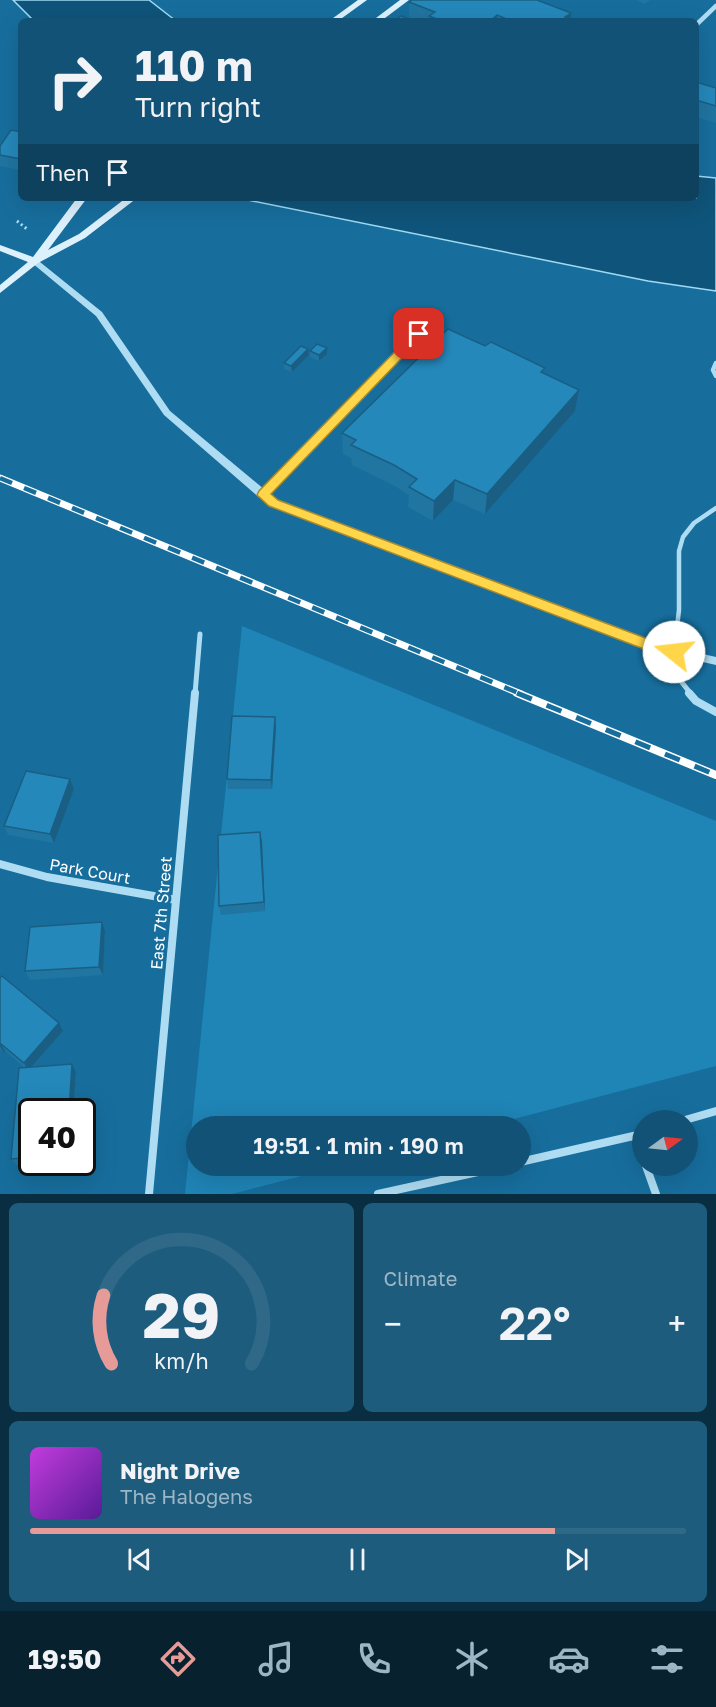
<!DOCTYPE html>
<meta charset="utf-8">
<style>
body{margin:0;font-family:"Golos Text",sans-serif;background:#1e5c7e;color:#f1f3f6;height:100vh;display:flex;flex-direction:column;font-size:22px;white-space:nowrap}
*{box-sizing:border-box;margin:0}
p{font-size:20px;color:#9cb6c5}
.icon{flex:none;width:33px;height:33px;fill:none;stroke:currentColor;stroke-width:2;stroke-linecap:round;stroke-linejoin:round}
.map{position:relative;height:1194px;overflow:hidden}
.sheet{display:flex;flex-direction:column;gap:9px;padding:9px;background:#092d41;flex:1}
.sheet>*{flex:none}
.top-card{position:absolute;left:18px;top:18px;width:681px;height:183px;border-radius:9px;box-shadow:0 6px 24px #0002;background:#115276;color:#f1f3f6;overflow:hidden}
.needle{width:39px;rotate:75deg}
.buttons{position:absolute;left:632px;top:1110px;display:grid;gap:12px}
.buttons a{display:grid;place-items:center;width:66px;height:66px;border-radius:50%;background:#115276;box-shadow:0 6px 24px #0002;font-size:30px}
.speed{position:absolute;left:18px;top:1098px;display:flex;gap:12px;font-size:30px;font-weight:700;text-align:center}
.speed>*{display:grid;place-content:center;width:78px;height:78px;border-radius:50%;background:#115276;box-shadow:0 6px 24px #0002;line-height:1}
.speed .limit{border:3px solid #111;border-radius:9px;background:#fff;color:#111}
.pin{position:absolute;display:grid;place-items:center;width:51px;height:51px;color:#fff;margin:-26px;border-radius:12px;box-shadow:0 3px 9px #0006}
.me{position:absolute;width:66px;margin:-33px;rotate:286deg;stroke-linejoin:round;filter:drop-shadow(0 0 4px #0008)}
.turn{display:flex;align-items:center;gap:21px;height:126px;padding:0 18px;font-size:27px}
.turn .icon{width:78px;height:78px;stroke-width:2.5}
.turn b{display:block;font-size:42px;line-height:51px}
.then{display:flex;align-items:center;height:57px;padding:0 18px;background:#0003;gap:12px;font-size:22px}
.big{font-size:45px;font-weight:600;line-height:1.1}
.sheet .tile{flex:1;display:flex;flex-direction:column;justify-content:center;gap:9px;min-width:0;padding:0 21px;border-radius:9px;background:#1e5c7e}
.sheet .dial{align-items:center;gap:0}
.dial svg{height:156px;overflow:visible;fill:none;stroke:#306988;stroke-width:7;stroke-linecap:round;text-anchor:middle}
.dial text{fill:#f1f3f6;stroke:none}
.song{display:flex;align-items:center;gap:18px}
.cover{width:72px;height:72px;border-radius:9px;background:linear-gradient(135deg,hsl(290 70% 55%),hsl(270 70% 35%))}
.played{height:6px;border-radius:3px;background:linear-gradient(90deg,#e69b98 80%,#306988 80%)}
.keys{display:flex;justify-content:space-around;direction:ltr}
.heat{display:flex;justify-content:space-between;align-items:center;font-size:33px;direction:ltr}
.sheet .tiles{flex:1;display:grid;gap:9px;grid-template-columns:1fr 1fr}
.tile:last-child{grid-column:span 2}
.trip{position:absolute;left:186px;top:1116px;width:345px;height:60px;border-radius:30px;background:#115276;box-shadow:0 6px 24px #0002;font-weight:600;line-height:60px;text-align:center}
.menu{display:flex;height:96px;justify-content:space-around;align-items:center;background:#07212f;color:#9cb6c5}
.menu .icon{width:42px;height:42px}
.menu .active{color:#e69b98}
.menu b{font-size:27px;color:#f1f3f6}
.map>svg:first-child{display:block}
.green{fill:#1f84b6}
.water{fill:#0f547a;stroke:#a0daf5;stroke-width:1.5}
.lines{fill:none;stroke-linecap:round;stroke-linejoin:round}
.path{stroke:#aedcf2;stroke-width:3;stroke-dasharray:2 3;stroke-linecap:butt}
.service{stroke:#aedcf2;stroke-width:4.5}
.minor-far2{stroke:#aedcf2;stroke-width:4.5}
.minor-far1{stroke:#aedcf2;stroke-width:5}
.minor{stroke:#aedcf2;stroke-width:8}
.tertiary{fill:#aedcf2;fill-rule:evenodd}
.secondary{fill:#ddf1fc;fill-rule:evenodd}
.rail-far1-casing{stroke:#fff;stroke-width:7}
.rail-casing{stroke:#fff;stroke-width:8}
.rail-far1{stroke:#176e9d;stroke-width:4.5;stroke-dasharray:13;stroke-linecap:butt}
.rail{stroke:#176e9d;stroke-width:5;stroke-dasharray:16;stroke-linecap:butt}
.wall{fill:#2075a1}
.shaded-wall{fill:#1a5f83}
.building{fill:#2588bb;stroke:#1a5f83;stroke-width:1.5}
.route{fill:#ffd54a;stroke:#a68a30;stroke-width:1.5}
.labels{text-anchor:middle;stroke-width:6;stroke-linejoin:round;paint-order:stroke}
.street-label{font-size:16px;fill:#fff;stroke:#176e9d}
</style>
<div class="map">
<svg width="716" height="1194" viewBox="0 0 716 1194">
<rect width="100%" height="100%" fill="#176e9d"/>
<path class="green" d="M242 626 716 821V1066L487 1126H196V1166H340L232 1194H185Z"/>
<path class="water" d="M13 0H149L176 21H34Z
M696 176 716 178V291L648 281 238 198H696Z"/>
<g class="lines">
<path class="path" d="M17 221 27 229"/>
<path class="service" d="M716 363 713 370 716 376
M263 495 419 334
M674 652 679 610V551L683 537 694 523 716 508"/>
<path class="minor-far2" d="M696 25 716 6"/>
<path class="minor-far1" d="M654 647 691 694
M195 694 200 634"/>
<path class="minor" d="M689 693 696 701 716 712
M0 864 47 877 176 900
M685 1120 716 1111
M635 1136 642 1156
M520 1162 642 1134
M646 1166 656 1194
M149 1194 195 693
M378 1194 505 1166"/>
<path class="tertiary" d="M35 258 102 312 170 411 277 500 655 643 716 657V665L650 650 269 506 164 415 96 316 32 263V259Z"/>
<path class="secondary" d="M358 0H367L338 21H329Z
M400 0H409L381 21H372Z
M77 198H87L48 250 79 234 126 198H137L85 238 38 263 0 293V285L28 262 0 251V245L33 257Z"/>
<g class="rail-far1-casing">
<path id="rail-far1" d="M0 478 521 694"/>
</g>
<g class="rail-casing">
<path id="rail" d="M517 693 716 775"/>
</g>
<use href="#rail-far1" class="rail-far1"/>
<use href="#rail" class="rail"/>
</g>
<path class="wall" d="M636 0H650L645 4Z
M409 2 571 19 575 21H393L409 19Z
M696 82 716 88V123L696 117Z
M21 132V170L0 166V146Z
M308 349 309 355 292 372 284 369V363Z
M310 351 327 354 319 361 310 357Z
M544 374 579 390 575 411 485 514 453 500 433 521 408 507 409 495 393 485 352 465 351 458 343 454 342 433Z
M276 727 272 789H228L227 779Z
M70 779 74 789 54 843 8 835 4 826Z
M262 841 265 911 221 915 219 906Z
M105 931 103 975 30 980 25 971Z
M0 978 63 1031 32 1067 72 1064 76 1072 73 1112H32V1162H54L16 1165 11 1159 25 1068 5 1051 4 1053 0 1049Z"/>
<path class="shaded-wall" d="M571 13 570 21 565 17Z
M497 15V21H490Z
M327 348V354L319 361V355Z
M308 349 309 355 292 372 291 366Z
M579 390 575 411 485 514 487 494Z
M455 480 453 500 433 521 434 501Z
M275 717 276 727 272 789 271 780Z
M70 779 74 789 54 843 50 834Z
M260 832 262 841 265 911 264 902Z
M102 922 105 931 103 975 99 967Z
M59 1023 63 1031 28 1071 24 1063Z
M1 1044 5 1051 4 1053 0 1046Z
M72 1064 76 1072 73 1112H69Z"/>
<path class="building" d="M412 0H537L571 13 565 17 575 21H512L497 15 490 21H442L429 16 435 12 409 2Z
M401 16 414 21H393Z
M696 82 716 88V106L696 100Z
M11 130 21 132V159L0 155V146Z
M448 329 485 346 491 342 545 368 541 372 579 390 487 494 455 480 434 501 409 487 417 479 394 465 351 445 356 440 342 433Z
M317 344 327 348 319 355 310 351Z
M301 346 308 349 291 366 284 363Z
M232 716 275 717 271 780 227 779Z
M26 771 70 779 50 834 4 826Z
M260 832 264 902 219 906 218 835Z
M102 922 99 967 25 971 30 927Z
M2 976 59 1023 24 1063 1 1044 0 1045V978Z
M72 1064 69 1112H32V1157L11 1159 19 1068Z"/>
<path class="route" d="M419 330 423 331V336L271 494 278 500 656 642 678 648 681 652 678 656 674 658 649 651 269 506 257 495 259 491 415 331Z"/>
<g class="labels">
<g class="street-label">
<text transform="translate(90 871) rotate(10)" y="6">Park Court</text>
<text transform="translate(161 913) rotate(-85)" y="6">East 7th Street</text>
</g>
</g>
</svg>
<div class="buttons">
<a><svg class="needle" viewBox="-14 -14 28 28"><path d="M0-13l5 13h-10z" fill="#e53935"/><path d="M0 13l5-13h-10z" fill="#9cb6c5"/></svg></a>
</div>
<div class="speed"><div class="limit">40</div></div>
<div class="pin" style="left:419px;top:334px;background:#d93025"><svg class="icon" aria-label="arrive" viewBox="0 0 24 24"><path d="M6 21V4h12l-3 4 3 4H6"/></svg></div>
<svg class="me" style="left:674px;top:652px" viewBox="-20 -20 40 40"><circle r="19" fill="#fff"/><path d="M0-13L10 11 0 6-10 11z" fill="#ffd54a"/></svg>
<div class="trip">19:51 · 1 min · 190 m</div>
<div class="top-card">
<div class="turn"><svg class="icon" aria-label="right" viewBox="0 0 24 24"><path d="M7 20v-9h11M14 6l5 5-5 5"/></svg><div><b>110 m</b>Turn right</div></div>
<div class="then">Then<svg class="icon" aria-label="arrive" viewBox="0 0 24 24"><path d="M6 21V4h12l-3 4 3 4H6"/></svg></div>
</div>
</div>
<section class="sheet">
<div class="tiles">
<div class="tile dial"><svg viewBox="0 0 100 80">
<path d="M14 69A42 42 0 1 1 86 69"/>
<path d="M14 69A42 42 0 0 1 10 34" stroke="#e69b98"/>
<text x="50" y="56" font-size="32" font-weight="700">29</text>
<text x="50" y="72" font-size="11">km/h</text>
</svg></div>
<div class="tile"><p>Climate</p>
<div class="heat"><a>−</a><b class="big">22°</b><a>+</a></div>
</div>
<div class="tile">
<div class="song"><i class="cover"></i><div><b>Night Drive</b><p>The Halogens</p></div></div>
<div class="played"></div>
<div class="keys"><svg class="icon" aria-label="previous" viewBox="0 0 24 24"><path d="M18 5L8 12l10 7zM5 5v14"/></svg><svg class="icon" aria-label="pause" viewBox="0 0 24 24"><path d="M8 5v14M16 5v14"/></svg><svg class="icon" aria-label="next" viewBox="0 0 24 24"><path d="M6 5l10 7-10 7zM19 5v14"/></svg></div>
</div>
</div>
</section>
<nav class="menu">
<b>19:50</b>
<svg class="icon active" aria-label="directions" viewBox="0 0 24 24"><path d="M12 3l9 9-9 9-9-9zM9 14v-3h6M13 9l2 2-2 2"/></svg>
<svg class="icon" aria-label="music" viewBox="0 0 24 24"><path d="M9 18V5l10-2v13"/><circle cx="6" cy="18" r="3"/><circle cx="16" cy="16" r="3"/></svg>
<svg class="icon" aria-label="phone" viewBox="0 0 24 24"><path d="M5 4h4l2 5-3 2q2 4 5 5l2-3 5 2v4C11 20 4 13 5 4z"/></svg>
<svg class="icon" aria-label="climate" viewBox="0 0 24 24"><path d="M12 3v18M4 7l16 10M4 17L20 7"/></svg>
<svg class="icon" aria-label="car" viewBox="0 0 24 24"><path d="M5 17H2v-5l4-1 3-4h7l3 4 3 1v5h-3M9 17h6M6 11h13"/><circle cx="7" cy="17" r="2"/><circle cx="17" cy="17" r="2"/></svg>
<svg class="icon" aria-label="filters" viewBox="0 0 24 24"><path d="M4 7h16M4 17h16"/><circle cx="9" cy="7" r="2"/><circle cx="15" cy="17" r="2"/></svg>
</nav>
